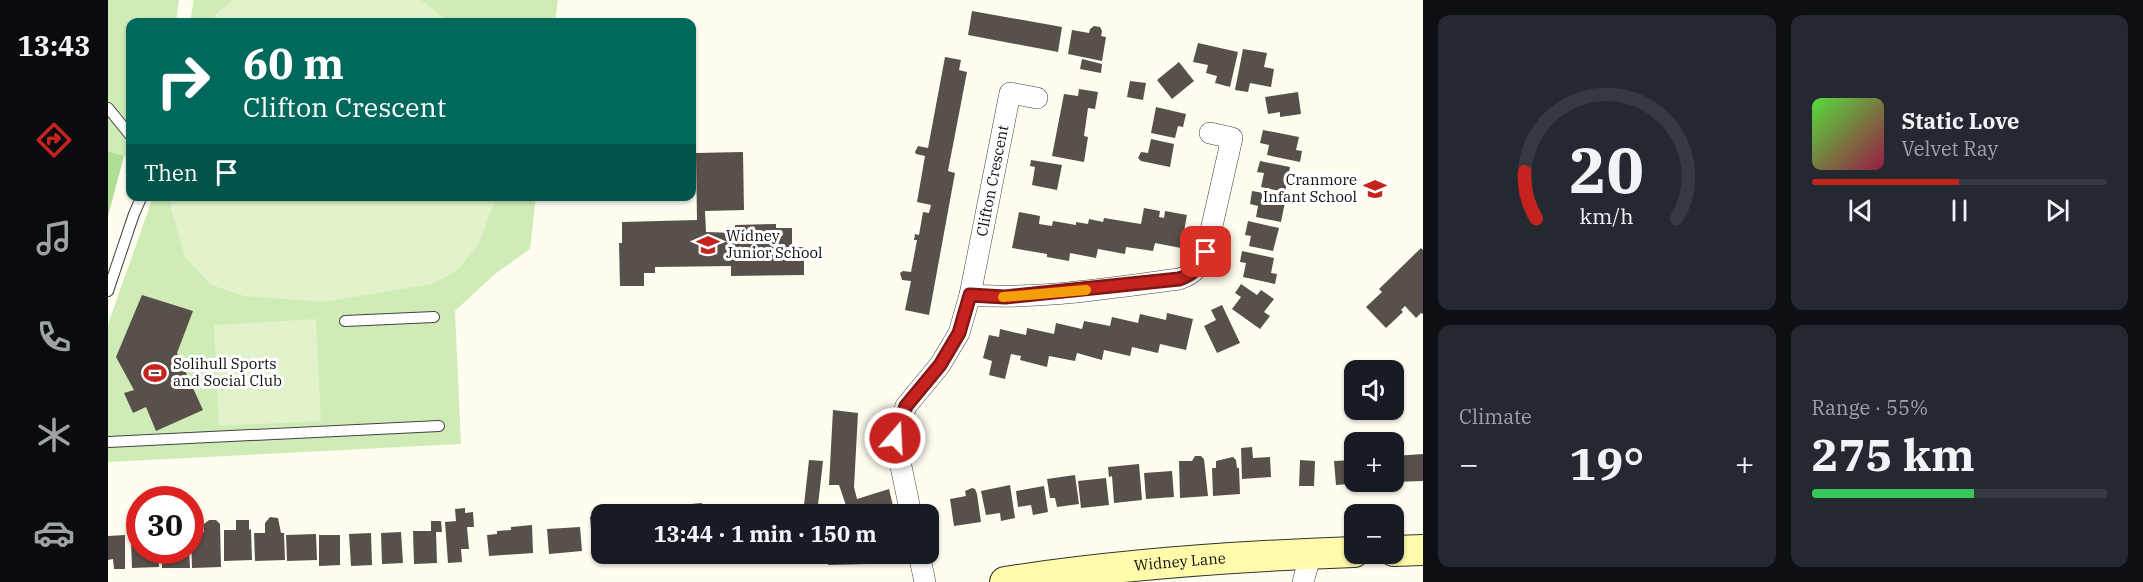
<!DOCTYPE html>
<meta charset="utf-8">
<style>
body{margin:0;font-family:"IBM Plex Serif",serif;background:#242831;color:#f1f3f6;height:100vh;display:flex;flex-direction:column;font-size:22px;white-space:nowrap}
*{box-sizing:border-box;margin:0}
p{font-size:20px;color:#9ea1a6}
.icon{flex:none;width:33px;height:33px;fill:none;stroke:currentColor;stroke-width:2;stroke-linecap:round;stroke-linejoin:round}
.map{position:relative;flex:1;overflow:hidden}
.sheet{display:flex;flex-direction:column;gap:15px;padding:15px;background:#0d0f14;width:720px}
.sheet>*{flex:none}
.guide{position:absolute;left:18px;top:18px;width:570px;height:183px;border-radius:12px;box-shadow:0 2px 4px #0004;background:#00695c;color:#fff;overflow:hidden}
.buttons{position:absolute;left:1236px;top:360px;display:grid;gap:12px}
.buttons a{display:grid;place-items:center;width:60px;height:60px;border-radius:12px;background:#171b24;box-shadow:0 2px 4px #0004;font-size:30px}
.speed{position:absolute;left:18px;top:486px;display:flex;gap:12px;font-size:30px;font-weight:700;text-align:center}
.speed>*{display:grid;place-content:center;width:78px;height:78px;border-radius:50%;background:#171b24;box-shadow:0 2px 4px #0004;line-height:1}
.speed .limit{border:9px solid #d22;background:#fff;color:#111}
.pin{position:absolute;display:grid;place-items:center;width:51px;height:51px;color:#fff;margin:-26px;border-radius:12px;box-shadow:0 3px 9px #0006}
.me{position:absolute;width:66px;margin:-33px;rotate:19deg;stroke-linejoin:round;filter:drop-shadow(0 0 4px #0008)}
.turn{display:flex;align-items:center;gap:21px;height:126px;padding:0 18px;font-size:27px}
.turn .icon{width:78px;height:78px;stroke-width:2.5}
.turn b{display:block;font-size:42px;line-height:51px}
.then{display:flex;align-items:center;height:57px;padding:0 18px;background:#0003;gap:12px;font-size:22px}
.big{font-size:45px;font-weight:700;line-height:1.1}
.sheet .tile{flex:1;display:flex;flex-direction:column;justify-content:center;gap:9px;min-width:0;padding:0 21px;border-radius:12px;background:#242831}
.sheet .dial{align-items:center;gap:0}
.dial svg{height:156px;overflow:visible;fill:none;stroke:#363941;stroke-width:7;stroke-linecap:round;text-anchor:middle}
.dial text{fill:#f1f3f6;stroke:none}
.song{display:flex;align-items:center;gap:18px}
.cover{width:72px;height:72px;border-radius:9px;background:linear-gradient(135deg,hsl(110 70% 55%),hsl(340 70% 35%))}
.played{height:6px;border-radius:3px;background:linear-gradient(90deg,#c6231f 50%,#363941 50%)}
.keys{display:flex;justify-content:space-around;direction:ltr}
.heat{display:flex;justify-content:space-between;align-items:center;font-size:33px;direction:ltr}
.charge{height:9px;border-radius:4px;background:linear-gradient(90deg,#34c759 55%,#363941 0)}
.sheet .tiles{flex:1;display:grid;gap:15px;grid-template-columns:repeat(2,1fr)}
.trip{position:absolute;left:483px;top:504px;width:348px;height:60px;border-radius:12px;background:#171b24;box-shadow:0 2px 4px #0004;font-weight:700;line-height:60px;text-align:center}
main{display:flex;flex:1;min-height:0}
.dock{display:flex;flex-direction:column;width:108px;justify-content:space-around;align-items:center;background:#090b0e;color:#9ea1a6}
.dock .icon{width:42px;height:42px}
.dock .selected{color:#c6231f}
.dock b{font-size:27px;color:#f1f3f6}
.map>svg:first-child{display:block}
.green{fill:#cfecb7}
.forest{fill:#b1dd96}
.pitch{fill:#e2f2ca}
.building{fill:#58504a}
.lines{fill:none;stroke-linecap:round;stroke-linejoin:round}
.lane-casing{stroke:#424242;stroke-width:12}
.street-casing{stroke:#424242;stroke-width:22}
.secondary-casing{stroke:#313131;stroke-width:32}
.lane{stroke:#fff;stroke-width:10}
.street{stroke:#fff;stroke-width:21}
.secondary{stroke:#fffbab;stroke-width:30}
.route-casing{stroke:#811714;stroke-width:15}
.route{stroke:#c6231f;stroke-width:10}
.slow{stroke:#f59e0b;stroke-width:10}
.labels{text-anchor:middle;stroke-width:6;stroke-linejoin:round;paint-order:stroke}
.street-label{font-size:15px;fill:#0f0f0f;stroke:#fff}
.poi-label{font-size:15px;fill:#0f0f0f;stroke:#fff;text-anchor:start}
</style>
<main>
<nav class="dock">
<b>13:43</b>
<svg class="icon selected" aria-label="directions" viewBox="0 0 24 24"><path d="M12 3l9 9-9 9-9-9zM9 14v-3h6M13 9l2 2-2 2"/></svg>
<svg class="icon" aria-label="music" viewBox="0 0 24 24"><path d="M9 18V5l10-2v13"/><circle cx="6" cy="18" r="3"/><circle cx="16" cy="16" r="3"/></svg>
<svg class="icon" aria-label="phone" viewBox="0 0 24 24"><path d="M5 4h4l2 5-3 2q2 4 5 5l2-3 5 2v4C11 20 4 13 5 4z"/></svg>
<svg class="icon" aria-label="climate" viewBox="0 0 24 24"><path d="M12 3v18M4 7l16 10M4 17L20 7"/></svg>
<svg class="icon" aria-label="car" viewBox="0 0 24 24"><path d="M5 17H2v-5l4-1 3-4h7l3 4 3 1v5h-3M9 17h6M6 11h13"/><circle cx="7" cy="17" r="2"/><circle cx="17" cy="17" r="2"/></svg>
</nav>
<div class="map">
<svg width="1315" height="582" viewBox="0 0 1315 582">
<rect width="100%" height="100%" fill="#fffdf0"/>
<path class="green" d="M0 0H71L68 22H22V158L0 151Z
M86 0H450L447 22H82Z
M45 197H428L422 249 387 274 347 311 353 444 0 462V324Z"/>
<path class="forest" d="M0 151 16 156 0 216Z"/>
<path class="pitch" d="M125 0H313L342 22H104L108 14Z
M64 197V196L388 197 371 244 350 270 324 284 216 302 136 296 103 285 77 257 63 210Z
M208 319 213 421 111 426 106 325Z"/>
<path class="building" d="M864 11 954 27 950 52 860 35Z
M986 26 992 27 994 31 993 36 998 37 994 61 960 54 964 30 981 33 982 29Z
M1090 43 1130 52 1122 87 1107 83 1109 76 1098 73 1100 65 1085 62Z
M1135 49 1159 53 1156 67 1166 69 1163 87 1142 83 1140 92 1127 90Z
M837 57 853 60 851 70 859 72 840 171 847 173 821 315 797 310 803 281 794 280 792 273 795 271 803 272 809 240H806L807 234 811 235 815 212 821 213 823 205 809 202 817 156 808 154 807 152 810 146 820 148Z
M974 59 994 64 993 73 972 69Z
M1071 62 1086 81 1064 99 1049 80Z
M1022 81 1038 83 1035 100 1019 97Z
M971 89 990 92 987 109 980 108 976 136 980 137 976 162 944 156 956 94 970 96Z
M1190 92 1193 114 1172 117V112L1160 114 1157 97Z
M1048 107 1078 114 1075 127 1070 126 1067 138 1043 133Z
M1155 130 1191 137 1188 150 1194 151 1192 162 1159 155 1161 145 1152 143Z
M1043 139 1066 144 1062 167 1033 161 1030 158 1033 152 1040 153Z
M635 152 636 210 597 211 598 232 627 233V225L668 224V228H684V247H696V275L623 276V266L547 267V273H536V286H512L511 243H514V222L589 220 588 153Z
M923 160 954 165 949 190 924 185 927 167 922 166Z
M1152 161 1182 167 1177 192 1153 187 1156 173 1149 172Z
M1144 191 1178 197 1173 222 1148 217 1150 206 1142 204Z
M1036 208 1052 211 1051 217 1056 218 1057 211 1079 215 1073 248 1047 243 1045 251 1018 247 1017 254 990 249 988 258 962 253 961 261 939 257V254L904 248 911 212 932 216 931 224 944 226 945 221 968 225V222L980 224 981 219 995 222 996 218 1033 224Z
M1140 221 1171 228 1165 251 1141 246 1143 236 1137 235Z
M1313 248 1315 250V314L1313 313 1308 318 1297 306 1293 310 1295 312 1278 328 1258 307 1274 292 1271 289Z
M1134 251 1166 258 1163 273 1169 274 1167 284 1135 277 1138 263 1132 262Z
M1133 284 1149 295 1153 290 1166 299 1156 312 1162 316 1152 329 1124 309 1133 297 1127 293Z
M34 295 85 311 69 353 95 410 48 431 38 407 25 413 16 393 26 390 8 357Z
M1114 305 1132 343 1109 353 1096 326 1108 320 1103 310Z
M1059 313 1085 319 1078 350 1052 344 1050 353 1024 347 1022 356 996 350 994 360 969 353 967 361 941 356 939 367 912 360 913 356 903 354 897 379 881 375 884 361 875 358 881 335 891 337 892 329 918 335 919 328 946 334 948 323 974 329 976 321 1002 326 1004 317 1030 323 1032 314 1058 320Z
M725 410 750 413 746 487 749 499 781 489 786 510 766 514H741L731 485H721Z
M1144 447 1145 458 1162 457 1163 477 1134 479 1133 448Z
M1315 454V481L1286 482V456Z
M1087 456H1093L1096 459 1100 496 1072 498 1071 461H1084Z
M1125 457 1128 460 1129 468H1131L1132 494 1105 496 1104 468H1108V461Z
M701 460 715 461 709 514H695Z
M1192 460 1207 461 1206 486H1191Z
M1246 460V482H1256V483L1228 485 1226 461Z
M1031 464 1034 500 1006 503 1004 476 1001 477 1000 467Z
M1064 471 1066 497 1038 499 1036 473Z
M967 475 971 504 949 507 947 498H942L939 479Z
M998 478 1001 505 973 508 970 481Z
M902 485 907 518 893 521 892 513 878 515 873 491Z
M936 486 940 512 925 515 923 505 910 507 908 491Z
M864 488 867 489 869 494 873 522 846 526 842 499 858 496 857 491Z
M594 503V507L608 506 609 512 619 511V514H583V504Z
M357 508V513L365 512 366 527H359L361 549H353L354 562 340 563 337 522 348 521 347 509Z
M635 511H657V514H636Z
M492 512 494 514V542H484L482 517 486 513Z
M162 517 170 518 173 533H176L177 560 147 561 146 533H157V523Z
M101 520H108L112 524 113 567 84 568 83 532H96V524Z
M128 520H141V530L143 529 144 560 116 561V530H128Z
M323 521H333L334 532H328L329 563 306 564 305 531H323Z
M424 525 425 553 381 556 379 535 389 534V531L403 530V527Z
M472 527 474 551 441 554 439 529Z
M293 532 295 563 274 564 273 533Z
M263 533 264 565 243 566 241 534Z
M208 534 209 560 179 561 178 535Z
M17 535V569H6L5 559 0 560V536Z
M211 535H232V565L211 566Z
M23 540H32V550H50L51 567 24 568Z
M54 550H81L82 568H54Z
M645 554H698V556L684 557V561H676V557H645Z
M718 554H758V564L720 565Z"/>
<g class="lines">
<g class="lane-casing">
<path id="lane" d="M0 108 22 135
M0 291 26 214 34 196
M237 321 326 317
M0 442 331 426"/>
</g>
<g class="street-casing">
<g id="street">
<path d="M862 295C931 300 1002 288 1071 279 1087 274 1091 266 1098 252L1124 138 1102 133"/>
<path id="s1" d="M803 514 787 438 798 406 832 365 851 333 862 295 902 93 929 98"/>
<path d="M811 554 817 582"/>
<path d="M1195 582 1203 553"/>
</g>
</g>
<g class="secondary-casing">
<g id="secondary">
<path d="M1286 551 1315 550"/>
<path id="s2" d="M897 582C1013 564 1130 556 1246 552"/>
</g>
</g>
<use href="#lane" class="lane"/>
<use href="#street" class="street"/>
<use href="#secondary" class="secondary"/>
</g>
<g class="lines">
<g class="route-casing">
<path id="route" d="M787 438 798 406 832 365 851 333 862 295 897 297 1071 279C1087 274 1091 266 1098 252"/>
</g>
<use href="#route" class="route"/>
<path class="slow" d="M895 297 978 290"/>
</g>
<defs>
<g id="school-bare" transform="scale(1.8)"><path d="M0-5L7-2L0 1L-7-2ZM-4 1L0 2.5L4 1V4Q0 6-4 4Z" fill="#c6231f" stroke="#fff" stroke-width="2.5" paint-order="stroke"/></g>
<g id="stadium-bare" transform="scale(1.8)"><path d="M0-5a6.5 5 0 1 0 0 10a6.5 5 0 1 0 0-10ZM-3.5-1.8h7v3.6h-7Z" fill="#c6231f" stroke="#fff" stroke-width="2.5" paint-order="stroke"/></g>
</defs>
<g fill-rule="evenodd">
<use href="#school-bare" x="1267" y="189"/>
<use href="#school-bare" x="600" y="245"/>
<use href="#stadium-bare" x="47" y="373"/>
</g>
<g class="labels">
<g class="street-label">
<text dy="5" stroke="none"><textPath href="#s1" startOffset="358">Clifton Crescent</textPath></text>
<text dy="5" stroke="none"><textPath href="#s2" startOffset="176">Widney Lane</textPath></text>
</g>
<g class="poi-label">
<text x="1249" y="185" text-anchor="end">Cranmore<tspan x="1249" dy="17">Infant School</tspan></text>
<text x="618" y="241">Widney<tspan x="618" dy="17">Junior School</tspan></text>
<text x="65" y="369">Solihull Sports<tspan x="65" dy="17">and Social Club</tspan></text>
</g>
</g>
</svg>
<div class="buttons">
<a><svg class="icon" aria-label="sound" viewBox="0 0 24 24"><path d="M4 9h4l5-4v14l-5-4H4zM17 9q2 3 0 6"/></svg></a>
<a>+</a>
<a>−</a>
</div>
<div class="speed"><div class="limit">30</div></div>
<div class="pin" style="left:1098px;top:252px;background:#d93025"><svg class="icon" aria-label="arrive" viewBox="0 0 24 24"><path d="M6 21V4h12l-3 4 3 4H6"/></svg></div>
<svg class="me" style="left:787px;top:438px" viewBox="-20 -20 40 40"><circle r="17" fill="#c6231f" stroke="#fff" stroke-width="3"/><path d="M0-11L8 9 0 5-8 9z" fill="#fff"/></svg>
<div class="trip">13:44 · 1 min · 150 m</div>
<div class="guide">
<div class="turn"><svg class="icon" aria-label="right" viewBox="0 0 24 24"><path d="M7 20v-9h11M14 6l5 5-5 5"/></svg><div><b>60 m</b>Clifton Crescent</div></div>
<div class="then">Then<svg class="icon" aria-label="arrive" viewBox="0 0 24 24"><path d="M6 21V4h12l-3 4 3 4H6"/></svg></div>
</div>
</div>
<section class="sheet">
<div class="tiles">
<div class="tile dial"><svg viewBox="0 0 100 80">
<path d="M14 69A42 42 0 1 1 86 69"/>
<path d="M14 69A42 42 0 0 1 8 45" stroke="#c6231f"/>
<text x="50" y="56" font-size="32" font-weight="700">20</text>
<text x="50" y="72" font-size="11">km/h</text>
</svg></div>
<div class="tile">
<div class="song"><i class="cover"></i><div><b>Static Love</b><p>Velvet Ray</p></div></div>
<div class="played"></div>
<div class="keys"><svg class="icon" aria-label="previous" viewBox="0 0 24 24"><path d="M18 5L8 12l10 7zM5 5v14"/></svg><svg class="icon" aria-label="pause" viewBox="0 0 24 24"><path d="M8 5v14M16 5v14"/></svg><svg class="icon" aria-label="next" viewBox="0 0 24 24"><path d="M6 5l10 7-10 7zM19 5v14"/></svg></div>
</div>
<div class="tile"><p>Climate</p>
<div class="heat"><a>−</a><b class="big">19°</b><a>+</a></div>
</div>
<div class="tile"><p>Range · 55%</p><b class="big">275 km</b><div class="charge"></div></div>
</div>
</section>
</main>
